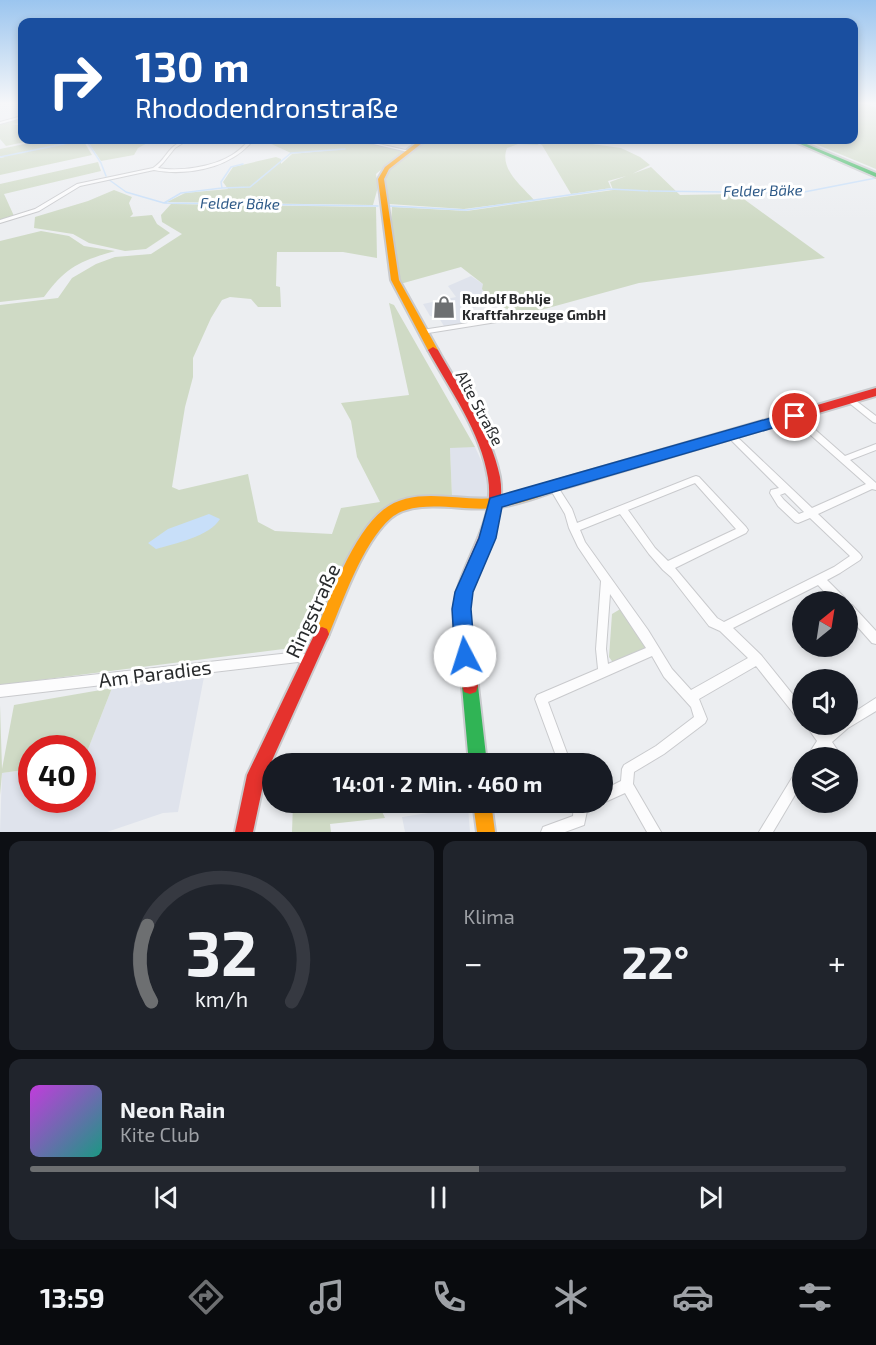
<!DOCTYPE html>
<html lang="de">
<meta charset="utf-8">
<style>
body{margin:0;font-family:"Exo 2",sans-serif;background:#20242c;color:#f1f3f6;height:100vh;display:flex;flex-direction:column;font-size:22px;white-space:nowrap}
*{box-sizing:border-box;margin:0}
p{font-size:20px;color:#9ea1a6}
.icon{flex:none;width:33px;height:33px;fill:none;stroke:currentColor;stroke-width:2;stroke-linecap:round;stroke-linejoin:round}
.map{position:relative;height:832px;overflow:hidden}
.side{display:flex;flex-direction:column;gap:9px;padding:9px;background:#0d0f14;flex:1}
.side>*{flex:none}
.banner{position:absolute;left:18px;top:18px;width:840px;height:126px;border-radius:12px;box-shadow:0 3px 9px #0003;background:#1a4fa0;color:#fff;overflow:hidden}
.needle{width:39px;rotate:30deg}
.fabs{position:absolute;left:792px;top:591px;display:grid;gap:12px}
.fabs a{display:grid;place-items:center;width:66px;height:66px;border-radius:50%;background:#171b24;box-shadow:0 3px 9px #0003;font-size:30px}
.speed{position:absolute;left:18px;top:735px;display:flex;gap:12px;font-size:30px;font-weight:700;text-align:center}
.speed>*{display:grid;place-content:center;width:78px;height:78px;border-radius:50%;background:#171b24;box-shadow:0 3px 9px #0003;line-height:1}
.speed .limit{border:9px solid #d22;background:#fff;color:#111}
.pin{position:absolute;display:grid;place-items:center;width:51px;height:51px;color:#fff;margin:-26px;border:3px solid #fff;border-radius:50%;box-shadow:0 2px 6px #0007}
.me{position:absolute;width:66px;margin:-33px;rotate:355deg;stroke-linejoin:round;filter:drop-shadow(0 0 4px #0008)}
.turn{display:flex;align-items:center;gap:21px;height:126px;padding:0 18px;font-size:27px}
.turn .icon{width:78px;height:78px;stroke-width:2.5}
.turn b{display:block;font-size:42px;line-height:51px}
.big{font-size:45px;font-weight:700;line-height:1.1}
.side .widget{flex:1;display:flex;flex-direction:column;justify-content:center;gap:9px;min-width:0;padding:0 21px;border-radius:12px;background:#20242c}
.side .dial{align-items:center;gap:0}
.dial svg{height:156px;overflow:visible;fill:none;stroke:#363941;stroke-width:7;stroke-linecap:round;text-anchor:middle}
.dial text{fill:#f1f3f6;stroke:none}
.song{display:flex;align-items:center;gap:18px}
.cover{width:72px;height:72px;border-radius:9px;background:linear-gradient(135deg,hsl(290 70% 55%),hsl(170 70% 35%))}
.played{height:6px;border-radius:3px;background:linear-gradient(90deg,#6d6f71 55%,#363941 55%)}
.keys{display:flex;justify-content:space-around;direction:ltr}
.heat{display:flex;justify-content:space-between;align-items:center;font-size:33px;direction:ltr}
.side .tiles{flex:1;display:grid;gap:9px;grid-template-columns:1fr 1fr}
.widget:last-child{grid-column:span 2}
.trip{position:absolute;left:262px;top:753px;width:351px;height:60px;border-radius:30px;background:#171b24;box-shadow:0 3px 9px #0003;font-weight:700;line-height:60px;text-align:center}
.tab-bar{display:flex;height:96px;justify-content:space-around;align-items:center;background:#090b0e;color:#9ea1a6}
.tab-bar .icon{width:42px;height:42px}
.tab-bar .active{color:#6d6f71}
.tab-bar b{font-size:27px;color:#f1f3f6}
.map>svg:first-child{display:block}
.built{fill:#dfe3ec}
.green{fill:#cfdac5}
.water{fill:#c8dff9}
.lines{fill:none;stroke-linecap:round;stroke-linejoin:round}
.stream{stroke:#c8dff9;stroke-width:1.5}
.street-casing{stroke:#c9cacd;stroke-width:2}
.fast-casing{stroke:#c9cacd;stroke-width:4}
.slow-casing{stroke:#c9cacd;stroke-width:4}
.jam-casing{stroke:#c9cacd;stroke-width:4}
.street{fill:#fcfcfd;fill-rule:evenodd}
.fast{fill:#30b455;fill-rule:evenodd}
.slow{fill:#ff9f0a;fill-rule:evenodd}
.jam{fill:#e5322d;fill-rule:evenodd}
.route{fill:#1a73e8;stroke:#114b97;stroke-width:1.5}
.labels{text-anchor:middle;stroke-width:6;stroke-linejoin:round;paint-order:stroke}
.far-poi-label{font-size:14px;font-weight:bold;fill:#282a2c;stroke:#fff;text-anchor:start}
.far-water-label{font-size:15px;font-style:italic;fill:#2d5987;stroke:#fff}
.street-label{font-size:16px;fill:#282a2c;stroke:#fff}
.near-street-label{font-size:20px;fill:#282a2c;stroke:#fff}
</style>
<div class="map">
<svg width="876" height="832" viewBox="0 0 876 832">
<rect width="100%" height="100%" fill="#eceef1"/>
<path class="built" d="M471 276 483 284 491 300 495 302 473 308 483 322 444 326 439 318 430 316 423 304 456 297 448 286Z
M450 447H475L486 471 488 499 452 497Z
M204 677 178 812 163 813 107 832H0L2 773 31 769 32 800H82L83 762 112 688Z
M468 807 470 832H405L402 817Z"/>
<path class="green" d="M854 104H867L876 108V169L806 140H854Z
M22 118V123L11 124 19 125 22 129V140H34L6 146 0 139V123Z
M44 140H83L92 155 0 175V158L5 157 0 156V149Z
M102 140H153L138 148 134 155 101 161 88 142Z
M254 140H270L283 143 286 140H355L403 151 376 174 378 187 373 205 167 202 185 193 228 189 223 182 233 167 276 157 281 159V164L292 154 345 149 291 153 267 142 250 143Z
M426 140H530L539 145 518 144 507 148C499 169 521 185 534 200L464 209 389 204 385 176 388 170Z
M532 140H584L592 144 621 148 640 157 650 165 630 175 608 181 611 188 571 194 542 145Z
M98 162 101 171 4 194 14 216 0 221V184Z
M651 167 680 195 737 194 825 258 639 283 519 316 491 300 482 289 483 284 461 267 400 284 398 280 391 224 392 207 467 211 613 190 610 182Z
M114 190 132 197 129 203 133 214 130 217 152 215 157 224 170 233 146 249 125 251 89 243 73 234 34 228 35 217 88 201Z
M171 204 376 207 377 258 343 252H277L276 286 280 287 281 307H258L251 299 230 297 222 300 211 318 193 358V377L185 407 172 487 179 490 248 474 258 522 275 531 332 534 341 508 380 502 357 457 351 421 341 403 409 395 389 303 394 305 475 447 450 448 452 497 434 499 378 517 363 535H358L363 536 307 646 0 685V305L58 298 72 278 96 264 115 257 151 254 182 234 162 222 161 215Z
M41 231 69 236 84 246 115 251C80 261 66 267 44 297L0 302V241Z
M622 608 648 646 614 664 609 657 612 614Z
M112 688 83 762 82 748H32L31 769 2 773 0 795V705L2 769 14 705Z
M293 803H378L385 818 330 824 331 832H292Z"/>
<path class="water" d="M209 514 220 519C210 536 174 544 156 549L148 543 168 529Z"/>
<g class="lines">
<path class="stream" d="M86 140 101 163 106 176
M0 157 83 140
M108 179 126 192 164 203 378 206
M222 188 250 187 291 153 345 149
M650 191 799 193 876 178
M164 203 181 193 222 188 221 182 231 167 243 164
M389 206 466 210 610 189 648 191"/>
<g class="street-casing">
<path id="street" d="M22 116V118L0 124V122Z
M184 140H188L175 148 163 163 158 168C179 172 213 167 232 155 239 151 244 145 250 140H254C247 147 240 154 232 158 211 171 178 175 154 170L80 186 39 211 0 223V220L35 209 77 184 153 168C167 159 166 148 184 140Z
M356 140H361L410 151 408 152Z
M507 317 510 319 509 320 422 334 419 332 422 330Z
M851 397 876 416V423L873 422 848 402 847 400Z
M800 418 803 419 845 456 876 444V450L850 460 876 483V490L872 489 818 514 860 554 862 557 860 560 840 573 827 580 845 598 846 602H834L818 585 733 628 761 655 802 706V721L798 719 756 666 699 699 707 719 705 723 664 754 634 772 633 784 661 832H647L625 793 603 803 601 802H603V790L621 781 622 769 624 765 656 746 694 717 691 707 664 677 652 656 548 702 571 764H559L535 699 537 695 598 669 596 649 601 581 578 547 569 528 565 514 549 487 550 484 553 483 556 484 572 509 577 523 693 477 696 476 699 477 746 527 748 530 746 533 675 568 717 618 724 622 834 567 850 556 810 518 798 523 795 522 778 506 770 493 771 490 779 488 726 435 727 433H733L812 508 866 484 797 423 796 421 797 419ZM695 483 736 529 668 561 655 548 628 510ZM785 493 804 512 799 514 784 500 780 495ZM620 514 649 554 663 570 671 577 709 626 720 631 748 658 691 690 672 669 648 630 585 542 580 530ZM610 594 646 648 608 664 606 649Z
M848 604 852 605 876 631V644L872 643 848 616Z
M299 652 313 658 314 662 313 666 309 667 298 662 0 697V685Z
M876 698V711L848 728 832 742 838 751 836 755 832 757 828 755 824 751 820 758H806L817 741 805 724H819L825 732 834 724H848V716Z
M802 766V783L773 832H759L798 768Z
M574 802H597L596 807 587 811 584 825 565 832H541L543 827 573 816Z"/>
</g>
<g class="fast-casing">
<path id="fast" d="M791 140H797L876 173V177Z
M470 678 476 680 478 686 487 764H469L462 686 464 680Z"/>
</g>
<g class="slow-casing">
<path id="slow" d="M420 140H426L389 169 384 179 399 280 438 350 433 353 428 350 391 280 378 179 385 167Z
M565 478 569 480 571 483 569 486C545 495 519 505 494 508 464 512 416 497 391 518 362 543 342 604 327 639L322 641 317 639 315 634C329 599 353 534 383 510 414 485 459 502 494 498 519 495 542 485 565 478Z
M473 802H491L495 832H477Z"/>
</g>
<g class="jam-casing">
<path id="jam" d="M433 347 438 350C460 390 491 431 500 477 507 519 481 552 471 591 463 621 474 656 478 686L476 692 470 694 464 692 462 686C458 656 449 621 457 591 468 552 495 520 488 478 481 432 450 390 428 350Z
M876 388V396L565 488 561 486 559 483 561 480 565 478Z
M322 627 327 629 329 634 265 776 253 832H235L247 775 317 629Z"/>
</g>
<use href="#street" class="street"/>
<use href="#fast" class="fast"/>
<use href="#slow" class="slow"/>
<use href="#jam" class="jam"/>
</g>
<linearGradient id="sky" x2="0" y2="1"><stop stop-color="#9bc5ef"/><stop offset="0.47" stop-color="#f6f7f9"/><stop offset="1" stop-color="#f6f7f9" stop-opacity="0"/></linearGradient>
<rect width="876" height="220" fill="url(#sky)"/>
<path class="route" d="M795 411 802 416 800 420 502 507 496 538 473 592 471 609 475 656 472 662 465 665 458 662 455 656 452 609 455 592 479 538 490 498Z"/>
<defs>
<g id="shop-bare" transform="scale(1.8)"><path d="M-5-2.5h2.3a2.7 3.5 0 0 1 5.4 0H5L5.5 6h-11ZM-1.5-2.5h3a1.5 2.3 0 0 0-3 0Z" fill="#6d6f71" stroke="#fff" stroke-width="2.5" paint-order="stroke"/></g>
</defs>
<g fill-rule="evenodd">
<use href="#shop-bare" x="444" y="307"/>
</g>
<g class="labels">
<g class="far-poi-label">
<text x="462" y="304">Rudolf Bohlje<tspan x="462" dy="16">Kraftfahrzeuge GmbH</tspan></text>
</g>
<g class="far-water-label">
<text transform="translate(763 191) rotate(-1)" y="5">Felder Bäke</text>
<text transform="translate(240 204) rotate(1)" y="5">Felder Bäke</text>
</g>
<g class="street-label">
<text transform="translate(480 408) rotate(62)" y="6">Alte Straße</text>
</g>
<g class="near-street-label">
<text transform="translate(313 611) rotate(-65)" y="7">Ringstraße</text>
<text transform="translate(155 674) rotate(-7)" y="7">Am Paradies</text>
</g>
</g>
</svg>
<div class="fabs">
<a><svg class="needle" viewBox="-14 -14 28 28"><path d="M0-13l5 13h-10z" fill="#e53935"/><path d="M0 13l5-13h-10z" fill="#9ea1a6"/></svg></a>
<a><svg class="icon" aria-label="sound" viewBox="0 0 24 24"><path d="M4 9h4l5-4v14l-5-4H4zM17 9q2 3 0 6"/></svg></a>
<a><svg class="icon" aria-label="layers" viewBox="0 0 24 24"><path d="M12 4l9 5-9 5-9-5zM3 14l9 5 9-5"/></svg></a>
</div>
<div class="speed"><div class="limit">40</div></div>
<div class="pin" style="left:795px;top:416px;background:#d93025"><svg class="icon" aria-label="arrive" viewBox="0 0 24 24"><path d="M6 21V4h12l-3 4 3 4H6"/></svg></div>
<svg class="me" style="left:465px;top:656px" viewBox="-20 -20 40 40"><circle r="19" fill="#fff"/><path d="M0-13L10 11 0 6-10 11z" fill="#1a73e8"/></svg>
<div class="trip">14:01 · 2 Min. · 460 m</div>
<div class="banner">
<div class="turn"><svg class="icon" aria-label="right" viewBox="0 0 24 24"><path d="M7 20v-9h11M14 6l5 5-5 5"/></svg><div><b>130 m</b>Rhododendronstraße</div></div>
</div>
</div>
<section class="side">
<div class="tiles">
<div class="widget dial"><svg viewBox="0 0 100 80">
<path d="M14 69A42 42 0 1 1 86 69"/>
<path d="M14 69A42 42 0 0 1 12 30" stroke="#6d6f71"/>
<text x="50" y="56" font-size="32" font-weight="700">32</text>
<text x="50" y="72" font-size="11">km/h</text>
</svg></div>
<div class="widget"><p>Klima</p>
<div class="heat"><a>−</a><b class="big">22°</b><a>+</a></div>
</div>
<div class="widget">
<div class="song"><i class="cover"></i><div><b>Neon Rain</b><p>Kite Club</p></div></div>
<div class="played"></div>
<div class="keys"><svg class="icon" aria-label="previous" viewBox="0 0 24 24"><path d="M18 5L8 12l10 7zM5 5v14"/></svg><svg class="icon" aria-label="pause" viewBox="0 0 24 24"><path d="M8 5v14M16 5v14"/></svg><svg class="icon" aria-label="next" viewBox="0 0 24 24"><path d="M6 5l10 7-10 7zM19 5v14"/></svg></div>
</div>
</div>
</section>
<nav class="tab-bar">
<b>13:59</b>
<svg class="icon active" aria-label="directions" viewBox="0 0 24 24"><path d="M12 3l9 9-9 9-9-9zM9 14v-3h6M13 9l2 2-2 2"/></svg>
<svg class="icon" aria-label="music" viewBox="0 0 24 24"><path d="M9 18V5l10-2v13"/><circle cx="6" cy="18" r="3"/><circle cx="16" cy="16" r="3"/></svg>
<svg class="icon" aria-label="phone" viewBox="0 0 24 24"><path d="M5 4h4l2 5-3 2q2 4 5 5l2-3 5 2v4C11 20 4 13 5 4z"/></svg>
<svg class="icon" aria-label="climate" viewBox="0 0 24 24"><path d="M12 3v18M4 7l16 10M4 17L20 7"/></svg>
<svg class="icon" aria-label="car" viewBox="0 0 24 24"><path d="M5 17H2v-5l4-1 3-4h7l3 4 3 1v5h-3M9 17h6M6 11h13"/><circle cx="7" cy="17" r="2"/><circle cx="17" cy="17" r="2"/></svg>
<svg class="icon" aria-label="filters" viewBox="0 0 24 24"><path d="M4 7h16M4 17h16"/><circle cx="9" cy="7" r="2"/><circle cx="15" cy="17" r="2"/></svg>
</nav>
